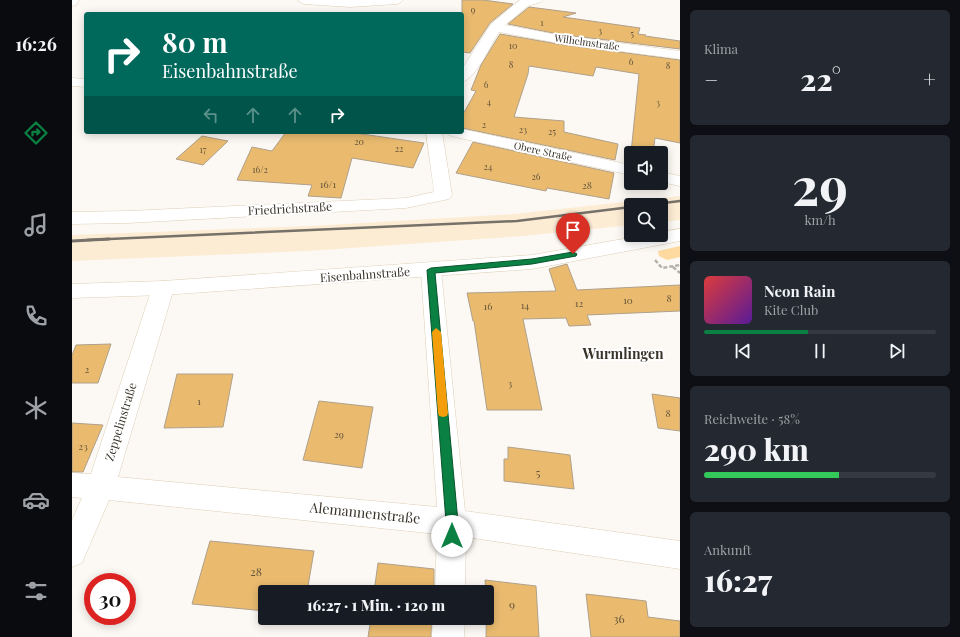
<!DOCTYPE html>
<html lang="de">
<meta charset="utf-8">
<style>
body{margin:0;font-family:"Playfair Display",serif;background:#242831;color:#f1f3f6;height:100vh;display:flex;flex-direction:column;font-size:15px;white-space:nowrap}
*{box-sizing:border-box;margin:0}
p{font-size:13px;color:#9ea1a6}
.icon{flex:none;width:22px;height:22px;fill:none;stroke:currentColor;stroke-width:2;stroke-linecap:round;stroke-linejoin:round}
.map{position:relative;flex:1;overflow:hidden}
.sheet{display:flex;flex-direction:column;gap:10px;padding:10px;background:#0d0f14;width:280px}
.sheet>*{flex:none}
.hud{position:absolute;left:12px;top:12px;width:380px;height:122px;border-radius:4px;box-shadow:0 2px 10px #0003;background:#00695c;color:#fff;overflow:hidden}
.fabs{position:absolute;left:552px;top:146px;display:grid;gap:8px}
.fabs a{display:grid;place-items:center;width:44px;height:44px;border-radius:4px;background:#171b24;box-shadow:0 2px 10px #0003;font-size:20px}
.speed{position:absolute;left:12px;top:573px;display:flex;gap:8px;font-size:20px;font-weight:700;text-align:center}
.speed>*{display:grid;place-content:center;width:52px;height:52px;border-radius:50%;background:#171b24;box-shadow:0 2px 10px #0003;line-height:1}
.speed .limit{border:6px solid #d22;background:#fff;color:#111}
.pin{position:absolute;display:grid;place-items:center;width:34px;height:34px;color:#fff;margin:-41px -17px;border-radius:50% 50% 50% 0;rotate:-45deg;box-shadow:0 0 4px #0007}
.pin .icon{rotate:45deg}
.me{position:absolute;width:44px;margin:-22px;rotate:0deg;stroke-linejoin:round;filter:drop-shadow(0 0 3px #0008)}
.turn{display:flex;align-items:center;gap:14px;height:84px;padding:0 12px;font-size:18px}
.turn .icon{width:52px;height:52px;stroke-width:2.5}
.turn b{display:block;font-size:28px;line-height:34px}
.lanes{display:flex;align-items:center;height:38px;padding:0 12px;background:#0003;justify-content:center;gap:20px;direction:ltr}
.lanes .off{opacity:.35}
.big{font-size:30px;font-weight:800;line-height:1.1}
.sheet .widget{flex:1;display:flex;flex-direction:column;justify-content:center;gap:6px;min-width:0;padding:0 14px;border-radius:6px;background:#242831}
.sheet .dial{align-items:center;gap:0}
.dial b{font-size:52px;line-height:1}
.song{display:flex;align-items:center;gap:12px}
.cover{width:48px;height:48px;border-radius:6px;background:linear-gradient(135deg,hsl(0 70% 55%),hsl(270 70% 35%))}
.played{height:4px;border-radius:2px;background:linear-gradient(90deg,#0b8043 45%,#363941 45%)}
.keys{display:flex;justify-content:space-around;direction:ltr}
.heat{display:flex;justify-content:space-between;align-items:center;font-size:22px;direction:ltr}
.charge{height:6px;border-radius:3px;background:linear-gradient(90deg,#34c759 58%,#363941 0)}
.trip{position:absolute;left:186px;top:585px;width:236px;height:40px;border-radius:4px;background:#171b24;box-shadow:0 2px 10px #0003;font-weight:800;line-height:40px;text-align:center}
main{display:flex;flex:1;min-height:0}
.tabs{display:flex;flex-direction:column;width:72px;justify-content:space-around;align-items:center;background:#090b0e;color:#9ea1a6}
.tabs .icon{width:28px;height:28px}
.tabs .active{color:#0b8043}
.tabs b{font-size:18px;color:#f1f3f6}
.map>svg:first-child{display:block}
.built{fill:#fdecd4}
.green{fill:#fed9a0}
.building{fill:#eabb6f;stroke:#afa08a}
.lines{fill:none;stroke-linecap:round;stroke-linejoin:round}
.street-casing{stroke:#ddceb6;stroke-width:1}
.secondary-casing{stroke:#ddceb6;stroke-width:1}
.path{stroke:#b4b0a9;stroke-width:2.5;stroke-dasharray:4 2;stroke-linecap:butt}
.street{fill:#fff;fill-rule:evenodd}
.secondary{fill:#fff;fill-rule:evenodd}
.rail-far1{stroke:#767169;stroke-width:2.5}
.rail{stroke:#767169;stroke-width:3}
.route{fill:#0b8043;stroke:#07532c}
.slow{fill:#f59e0b}
.labels{text-anchor:middle;stroke-width:4;stroke-linejoin:round;paint-order:stroke}
.far-number-label{font-size:9px;fill:#64543a}
.far-street-label{font-size:10px;fill:#383229;stroke:#fff}
.number-label{font-size:10px;fill:#64543a}
.street-label{font-size:12px;fill:#383229;stroke:#fff}
.near-number-label{font-size:12px;fill:#64543a}
.quarter-label{font-size:14px;font-weight:bold;fill:#383229;stroke:#fff}
.near-street-label{font-size:14px;fill:#383229;stroke:#fff}
</style>
<main>
<nav class="tabs">
<b>16:26</b>
<svg class="icon active" aria-label="directions" viewBox="0 0 24 24"><path d="M12 3l9 9-9 9-9-9zM9 14v-3h6M13 9l2 2-2 2"/></svg>
<svg class="icon" aria-label="music" viewBox="0 0 24 24"><path d="M9 18V5l10-2v13"/><circle cx="6" cy="18" r="3"/><circle cx="16" cy="16" r="3"/></svg>
<svg class="icon" aria-label="phone" viewBox="0 0 24 24"><path d="M5 4h4l2 5-3 2q2 4 5 5l2-3 5 2v4C11 20 4 13 5 4z"/></svg>
<svg class="icon" aria-label="climate" viewBox="0 0 24 24"><path d="M12 3v18M4 7l16 10M4 17L20 7"/></svg>
<svg class="icon" aria-label="car" viewBox="0 0 24 24"><path d="M5 17H2v-5l4-1 3-4h7l3 4 3 1v5h-3M9 17h6M6 11h13"/><circle cx="7" cy="17" r="2"/><circle cx="17" cy="17" r="2"/></svg>
<svg class="icon" aria-label="filters" viewBox="0 0 24 24"><path d="M4 7h16M4 17h16"/><circle cx="9" cy="7" r="2"/><circle cx="15" cy="17" r="2"/></svg>
</nav>
<div class="map">
<svg width="608" height="637" viewBox="0 0 608 637">
<rect width="100%" height="100%" fill="#fcf9f4"/>
<path class="built" d="M608 196V220L589 222V205H559V225L452 236 236 251 0 261V235L238 226 442 214Z"/>
<path class="green" d="M608 246V257L595 260 587 256 586 251Z"/>
<path class="building" d="M390 0H411L441 4 418 23 398 53 390 52Z
M457 7 504 13 491 17 568 28 566 34 574 35 573 36 608 41V49L486 34 436 24Z
M428 34 486 44 608 60V143L583 138 581 153H559L567 74 524 67 521 76 457 66 456 74 442 117 492 121V132L546 144 543 160 390 128V116L404 91 399 90 409 65Z
M214 132H276L352 143 341 168 280 158 269 198 236 196 240 185 165 180 180 147 200 151Z
M130 136 156 141 131 165 104 159Z
M401 142 542 173 537 199 475 188 474 191 384 173Z
M495 264 505 290 608 285V311L515 315 519 325 497 326 494 318 451 319 470 410H415L402 321H401L395 293 484 291 477 269Z
M39 344 26 383H0V355L4 345Z
M105 374H161L151 427 92 428Z
M580 394 608 398V431L586 428Z
M247 401 301 407 290 468 231 460Z
M0 423 31 425 11 472H0Z
M436 447 498 455 502 489 432 481V459H436Z
M138 541 242 551 235 592H193V611L120 604Z
M306 563 362 569V592H302Z
M413 580 464 586 467 637H414L415 592H414Z
M514 594 574 601 576 617 608 621V637H519Z
M299 618H360L359 637H296Z"/>
<g class="lines">
<g class="street-casing">
<path id="street" d="M0 0H7L4 5 0 6Z
M226 0H331L329 2 325 4 278 7 232 4 228 2Z
M448 0H471L469 2 456 6 433 25 486 35 608 51V59L486 43 427 32C419 44 404 79 390 82V69L419 24Z
M0 78 14 79V87L0 86Z
M390 129 559 165V175L383 137 377 135 375 132H390Z
M354 132H370L380 195 377 199 334 208 56 223 0 224V212L56 211 334 198 362 192Z
M589 172 608 176V186L589 182Z
M359 263 366 265 369 270 393 511 608 541V569L394 537 393 592H363L365 534 37 500 10 563 0 567V520L10 498 0 497V473L19 474 80 288 84 283 91 281 98 283 102 288 46 477 365 507 349 270 352 265Z
M361 618H393L392 637H360Z"/>
</g>
<g class="secondary-casing">
<path id="secondary" d="M608 229V241L460 269 91 295 0 298V284L91 281 460 255 574 235H589V232Z"/>
</g>
<path class="path" d="M583 260 590 268 608 265
M601 267 608 273"/>
<use href="#street" class="street"/>
<use href="#secondary" class="secondary"/>
<path class="rail-far1" d="M576 205 608 201
M15 240 445 221 559 207"/>
<path class="rail" d="M0 241 37 239"/>
</g>
<path class="route" d="M501 252 505 254 504 256 460 264 363 273 386 522V536L384 540 380 542 376 540 374 536V522L355 270 359 268 460 259Z"/>
<path class="slow" d="M364 328 369 332 376 413 375 416 371 417 367 416 366 413 360 332Z"/>
<g class="labels">
<g class="far-number-label">
<text x="401" y="13">9</text>
<text x="470" y="26">1</text>
<text x="528" y="34">3</text>
<text x="560" y="37">5</text>
<text x="441" y="49">10</text>
<text x="559" y="65">6</text>
<text x="439" y="68">8</text>
<text x="596" y="69">8</text>
<text x="414" y="88">6</text>
<text x="417" y="105">4</text>
<text x="586" y="106">3</text>
<text x="412" y="128">2</text>
<text x="451" y="133">23</text>
<text x="480" y="135">25</text>
<text x="287" y="145">20</text>
<text x="327" y="152">22</text>
<text x="131" y="153">17</text>
<text x="416" y="170">24</text>
<text x="188" y="173">16/2</text>
<text x="464" y="180">26</text>
</g>
<g class="far-street-label">
<text transform="translate(515 42) rotate(8)" y="4">Wilhelmstraße</text>
<text transform="translate(471 151) rotate(12)" y="4">Obere Straße</text>
</g>
<g class="number-label">
<text x="256" y="188">16/1</text>
<text x="515" y="189">28</text>
<text x="597" y="302">8</text>
<text x="556" y="304">10</text>
<text x="507" y="307">12</text>
<text x="453" y="309">14</text>
<text x="416" y="310">16</text>
<text x="15" y="373">2</text>
<text x="438" y="387">3</text>
<text x="127" y="405">1</text>
<text x="596" y="417">8</text>
<text x="267" y="438">29</text>
<text x="11" y="450">23</text>
</g>
<g class="street-label">
<text transform="translate(218 209) rotate(-3)" y="4">Friedrichstraße</text>
<text transform="translate(293 275) rotate(-4)" y="4">Eisenbahnstraße</text>
<text transform="translate(49 422) rotate(-73)" y="4">Zeppelinstraße</text>
</g>
<g class="near-number-label">
<text x="466" y="477">5</text>
<text x="184" y="576">28</text>
<text x="440" y="609">9</text>
<text x="547" y="623">36</text>
</g>
<g class="quarter-label">
<text x="551" y="359">Wurmlingen</text>
</g>
<g class="near-street-label">
<text transform="translate(293 513) rotate(6)" y="5">Alemannenstraße</text>
</g>
</g>
</svg>
<div class="fabs">
<a><svg class="icon" aria-label="sound" viewBox="0 0 24 24"><path d="M4 9h4l5-4v14l-5-4H4zM17 9q2 3 0 6"/></svg></a>
<a><svg class="icon" aria-label="search" viewBox="0 0 24 24"><circle cx="10" cy="10" r="6"/><path d="M15 15l6 6"/></svg></a>
</div>
<div class="speed"><div class="limit">30</div></div>
<div class="pin" style="left:501px;top:254px;background:#d93025"><svg class="icon" aria-label="arrive" viewBox="0 0 24 24"><path d="M6 21V4h12l-3 4 3 4H6"/></svg></div>
<svg class="me" style="left:380px;top:536px" viewBox="-20 -20 40 40"><circle r="19" fill="#fff"/><path d="M0-13L10 11 0 6-10 11z" fill="#0b8043"/></svg>
<div class="trip">16:27 · 1 Min. · 120 m</div>
<div class="hud">
<div class="turn"><svg class="icon" aria-label="right" viewBox="0 0 24 24"><path d="M7 20v-9h11M14 6l5 5-5 5"/></svg><div><b>80 m</b>Eisenbahnstraße</div></div>
<div class="lanes"><svg class="icon off" aria-label="left" viewBox="0 0 24 24"><path d="M17 20v-9H6M10 6l-5 5 5 5"/></svg><svg class="icon off" aria-label="ahead" viewBox="0 0 24 24"><path d="M12 20V5M6 11l6-6 6 6"/></svg><svg class="icon off" aria-label="ahead" viewBox="0 0 24 24"><path d="M12 20V5M6 11l6-6 6 6"/></svg><svg class="icon" aria-label="right" viewBox="0 0 24 24"><path d="M7 20v-9h11M14 6l5 5-5 5"/></svg></div>
</div>
</div>
<section class="sheet">
<div class="widget"><p>Klima</p>
<div class="heat"><a>−</a><b class="big">22°</b><a>+</a></div>
</div>
<div class="widget dial"><b>29</b><p>km/h</p></div>
<div class="widget">
<div class="song"><i class="cover"></i><div><b>Neon Rain</b><p>Kite Club</p></div></div>
<div class="played"></div>
<div class="keys"><svg class="icon" aria-label="previous" viewBox="0 0 24 24"><path d="M18 5L8 12l10 7zM5 5v14"/></svg><svg class="icon" aria-label="pause" viewBox="0 0 24 24"><path d="M8 5v14M16 5v14"/></svg><svg class="icon" aria-label="next" viewBox="0 0 24 24"><path d="M6 5l10 7-10 7zM19 5v14"/></svg></div>
</div>
<div class="widget"><p>Reichweite · 58%</p><b class="big">290 km</b><div class="charge"></div></div>
<div class="widget"><p>Ankunft</p><b class="big">16:27</b></div>
</section>
</main>
